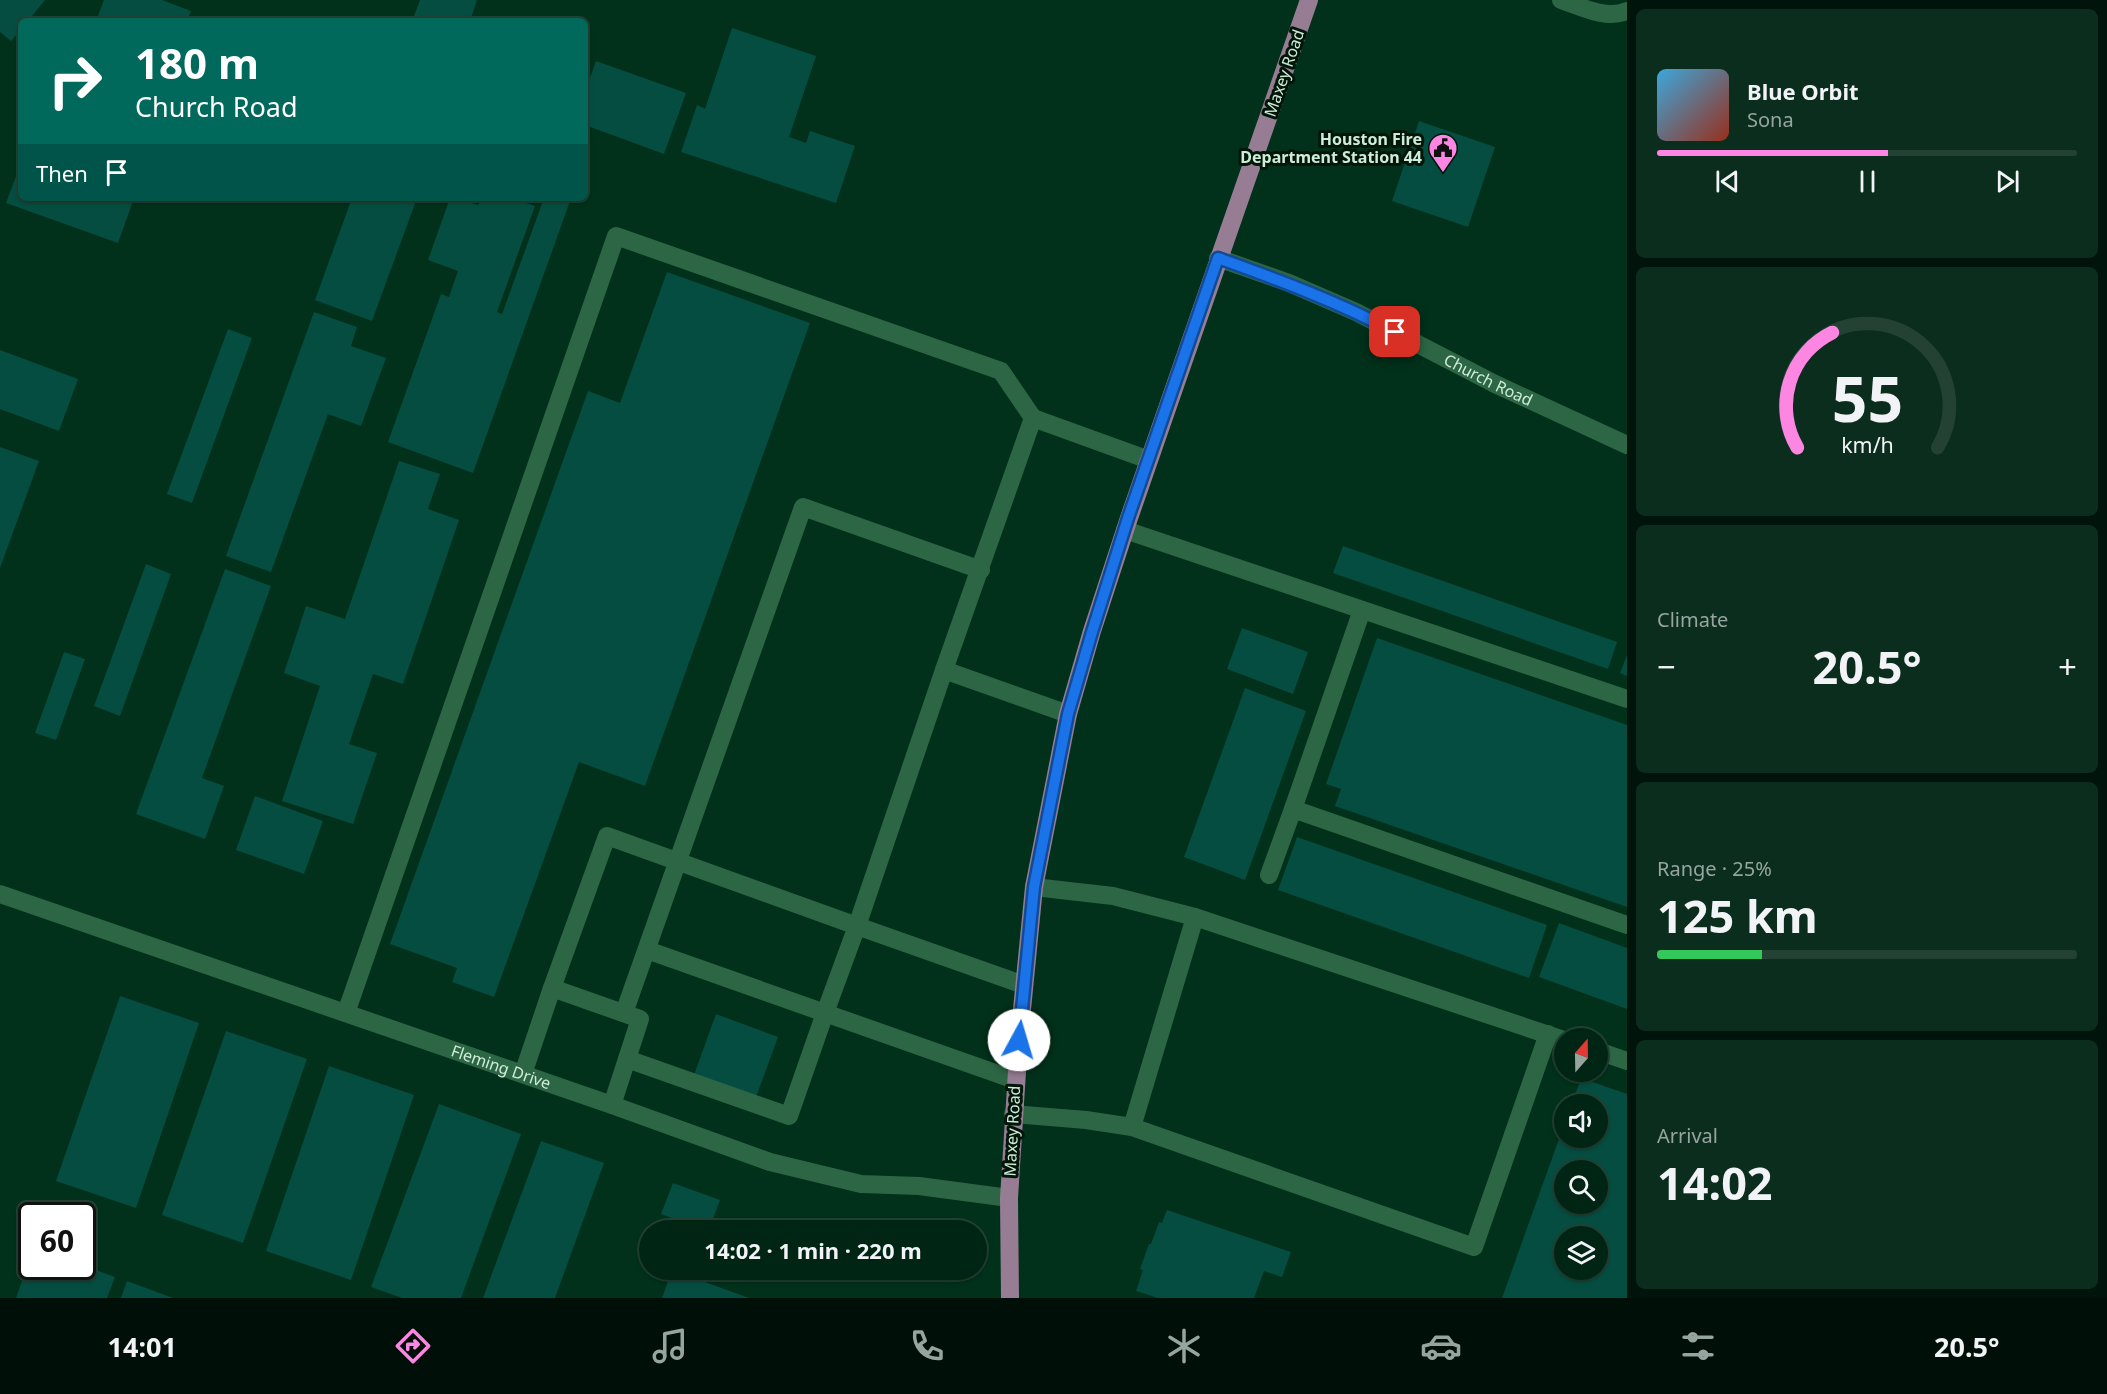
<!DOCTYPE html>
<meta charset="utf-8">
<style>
body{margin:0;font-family:"Noto Sans",sans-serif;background:#0b2d1d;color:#f1f3f6;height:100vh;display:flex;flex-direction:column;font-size:22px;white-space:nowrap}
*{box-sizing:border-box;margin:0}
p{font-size:20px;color:#96a5a0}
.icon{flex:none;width:33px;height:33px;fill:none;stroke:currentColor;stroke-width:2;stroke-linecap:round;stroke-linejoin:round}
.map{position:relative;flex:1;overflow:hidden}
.drawer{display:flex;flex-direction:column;gap:9px;padding:9px;background:#01140b;width:480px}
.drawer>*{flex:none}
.guide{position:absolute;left:18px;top:18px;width:570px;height:183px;border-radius:9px;box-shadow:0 2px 4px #0004,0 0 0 2px #234234;background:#00695c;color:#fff;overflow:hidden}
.needle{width:39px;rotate:20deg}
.tools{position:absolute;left:1554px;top:1028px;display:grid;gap:12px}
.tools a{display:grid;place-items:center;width:54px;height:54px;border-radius:50%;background:#012514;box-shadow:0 2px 4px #0004,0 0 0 2px #234234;font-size:30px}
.speed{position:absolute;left:18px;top:1202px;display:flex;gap:12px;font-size:30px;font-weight:700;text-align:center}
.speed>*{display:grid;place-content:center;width:78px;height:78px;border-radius:50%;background:#012514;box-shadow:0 2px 4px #0004,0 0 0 2px #234234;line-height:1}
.speed .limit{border:3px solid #111;border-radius:9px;background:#fff;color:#111}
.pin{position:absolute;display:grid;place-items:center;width:51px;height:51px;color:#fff;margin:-26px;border-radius:12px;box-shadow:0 3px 9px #0006}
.me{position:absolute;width:66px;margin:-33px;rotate:6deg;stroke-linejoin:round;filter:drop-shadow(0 0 4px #0008)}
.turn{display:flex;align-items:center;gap:21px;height:126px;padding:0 18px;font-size:27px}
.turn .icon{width:78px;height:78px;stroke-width:2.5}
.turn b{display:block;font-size:42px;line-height:51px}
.then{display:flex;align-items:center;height:57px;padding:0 18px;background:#0003;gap:12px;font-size:22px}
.big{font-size:45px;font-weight:700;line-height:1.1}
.drawer .tile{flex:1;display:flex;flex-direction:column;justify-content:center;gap:9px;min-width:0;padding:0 21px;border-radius:9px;background:#0b2d1d}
.drawer .dial{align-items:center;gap:0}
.dial svg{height:156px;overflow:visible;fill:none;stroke:#234234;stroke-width:7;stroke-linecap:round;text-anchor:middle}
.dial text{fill:#f1f3f6;stroke:none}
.song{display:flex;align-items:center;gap:18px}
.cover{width:72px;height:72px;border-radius:9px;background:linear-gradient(135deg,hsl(200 70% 55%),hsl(10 70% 35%))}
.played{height:6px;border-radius:3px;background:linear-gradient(90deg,#fd86e2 55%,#234234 55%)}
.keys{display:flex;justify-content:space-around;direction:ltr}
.heat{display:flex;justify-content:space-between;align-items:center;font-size:33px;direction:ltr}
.charge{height:9px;border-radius:4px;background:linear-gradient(90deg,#34c759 25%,#234234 0)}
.trip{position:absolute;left:639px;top:1220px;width:348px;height:60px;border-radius:30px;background:#012514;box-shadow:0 2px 4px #0004,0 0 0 2px #234234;font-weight:700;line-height:60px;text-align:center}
.tabs{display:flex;height:96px;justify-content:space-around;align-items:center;background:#000f08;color:#96a5a0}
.tabs .icon{width:42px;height:42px}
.tabs .current{color:#fd86e2}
.tabs b{font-size:27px;color:#f1f3f6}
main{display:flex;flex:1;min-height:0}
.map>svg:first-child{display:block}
.building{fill:#054d40;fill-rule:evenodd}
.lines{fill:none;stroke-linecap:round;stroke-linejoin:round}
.minor{stroke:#2c6645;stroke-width:18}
.major{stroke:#967d94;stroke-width:18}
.route-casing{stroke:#114b97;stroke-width:15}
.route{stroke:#1a73e8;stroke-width:10}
.labels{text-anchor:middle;stroke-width:6;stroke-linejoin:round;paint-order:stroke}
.street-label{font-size:16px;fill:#ceecd8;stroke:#011609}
.poi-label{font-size:16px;font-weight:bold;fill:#ceecd8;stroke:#011609;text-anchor:end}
</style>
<main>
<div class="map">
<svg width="1627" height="1298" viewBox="0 0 1627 1298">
<rect width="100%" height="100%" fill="#01311a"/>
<path class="building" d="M0 0H45L28 21H21V29L11 41 0 32Z
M104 0H162L191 11 187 21H96Z
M420 0H477L470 21H412Z
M732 28 816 56 789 137 806 143 810 131 855 146 836 203 681 152 697 105 705 109Z
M596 61 686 93 664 154 585 125V92Z
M1419 121 1495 147 1468 227 1392 201Z
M21 163V198H134L118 243 6 203Z
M352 198H417L372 321 315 300Z
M450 198H457L478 205 481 198H512L535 206 497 312 502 314 544 198H571L473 473 388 442 441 294 449 297 458 271 428 260Z
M667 272 810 323 645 786 579 762 494 997 452 982 457 968 390 944 588 391 620 403Z
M314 312 357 327 351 346 386 358 361 426 328 414 271 572 226 556Z
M228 329 252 338 192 503 167 494Z
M0 350 78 379 59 431 0 409Z
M0 447 39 461 0 568Z
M399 461 440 474 428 509 459 520 403 684 373 674 349 744 377 753 353 824 282 801 320 686 284 673 306 606 345 619Z
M1343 546 1617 642 1608 669 1333 573Z
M146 564 171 574 120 716 94 706Z
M225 569 271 586 202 778 224 786 205 839 136 814Z
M1242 628 1308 652 1293 694 1227 669Z
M1377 638 1627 725V907L1335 806 1341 789 1326 784Z
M64 652 85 659 56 740 35 733Z
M1627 655V676L1620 673Z
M1245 688 1306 711 1245 880 1184 857Z
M255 796 323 821 304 874 236 850Z
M1297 837 1547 925 1529 978 1278 890Z
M1559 923 1627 948V1009L1539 977Z
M120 996 199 1023 136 1208 56 1181Z
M716 1014 778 1037 756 1097 694 1075Z
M226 1031 307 1059 243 1243 162 1215Z
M329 1066 414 1095 351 1280 266 1251Z
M1581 1078 1627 1094V1298H1502L1564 1125V1137H1598V1104H1572ZM1564 1170H1598V1203H1564ZM1564 1236H1598V1269H1564Z
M439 1104 521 1134 461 1298H402L371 1287Z
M541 1141 604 1163 555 1298H483Z
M673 1183 720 1200 709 1230H704L661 1214Z
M1167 1210 1291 1252 1282 1277 1264 1271 1254 1298H1158L1136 1291 1143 1270 1140 1269 1149 1244H1151L1159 1222 1162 1223Z
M31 1255 32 1266 82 1265 115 1277 107 1298H16Z
M672 1270 749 1298H662Z
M127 1281 173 1298H121Z"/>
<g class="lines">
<g class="minor">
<path d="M1561 0C1582 7 1606 20 1627 11"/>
<path id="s1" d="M1218 258 1289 283 1356 312 1495 384 1627 445"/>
<path d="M1125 530 1627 699"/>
<path d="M1362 610 1293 809 1627 925"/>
<path d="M944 670 1068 714"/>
<path d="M1269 875 1293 809"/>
<path d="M1034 887 1113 896 1195 917 1564 1040"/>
<path id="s2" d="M0 894 612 1105 770 1162 861 1184 919 1186 1009 1198"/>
<path d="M1195 917 1132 1127 1474 1247 1548 1034"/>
<path d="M552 988 607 836 857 926 944 670 1033 418 1149 460"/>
<path d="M346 1013 616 236 1001 371 1033 418"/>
<path d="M624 1013 803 507 981 570"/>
<path d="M1598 1051 1627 1061"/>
<path d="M627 1059 789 1116 825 1013 647 950"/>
<path d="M523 1074 552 988 640 1019 612 1105"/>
<path d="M1015 1080 825 1013 857 926 1024 985"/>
<path d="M1013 1114 1086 1120 1132 1127"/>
</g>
<path class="major" d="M1010 1298 1009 1198 1019 1040 1034 887 1068 714 1092 631 1129 518 1309 0"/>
</g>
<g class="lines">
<g class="route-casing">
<path id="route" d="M1019 1040 1034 887 1068 714 1092 632 1128 518 1218 258C1279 280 1338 302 1395 332"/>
</g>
<use href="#route" class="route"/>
</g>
<defs>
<g id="civic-pin" transform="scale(1.5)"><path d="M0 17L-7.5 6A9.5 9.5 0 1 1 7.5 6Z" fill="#fd86e2" stroke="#011609"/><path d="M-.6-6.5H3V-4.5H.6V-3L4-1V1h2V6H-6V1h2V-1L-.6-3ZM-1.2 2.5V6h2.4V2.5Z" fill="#111"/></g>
</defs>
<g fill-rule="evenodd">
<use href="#civic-pin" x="1443" y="148"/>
</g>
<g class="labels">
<g class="street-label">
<text transform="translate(1284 73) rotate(-71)" y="6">Maxey Road</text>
<text dy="6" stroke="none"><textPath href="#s1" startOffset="297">Church Road</textPath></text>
<text dy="6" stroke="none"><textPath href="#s2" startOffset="530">Fleming Drive</textPath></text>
<text transform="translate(1012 1131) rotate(-87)" y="6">Maxey Road</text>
</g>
<g class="poi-label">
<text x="1422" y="145">Houston Fire<tspan x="1422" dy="18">Department Station 44</tspan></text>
</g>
</g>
</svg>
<div class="tools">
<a><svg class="needle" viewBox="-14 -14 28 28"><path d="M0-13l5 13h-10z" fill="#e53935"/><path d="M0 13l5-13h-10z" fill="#96a5a0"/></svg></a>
<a><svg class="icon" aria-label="sound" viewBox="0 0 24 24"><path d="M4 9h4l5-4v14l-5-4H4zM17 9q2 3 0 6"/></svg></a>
<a><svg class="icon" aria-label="search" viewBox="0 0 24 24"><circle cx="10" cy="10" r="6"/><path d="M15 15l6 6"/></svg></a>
<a><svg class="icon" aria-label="layers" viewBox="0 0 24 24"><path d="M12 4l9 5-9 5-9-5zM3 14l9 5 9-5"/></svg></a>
</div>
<div class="speed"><div class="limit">60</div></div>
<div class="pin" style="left:1395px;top:332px;background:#d93025"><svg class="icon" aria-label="arrive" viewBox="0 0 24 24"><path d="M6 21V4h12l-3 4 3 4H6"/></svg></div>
<svg class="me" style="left:1019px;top:1040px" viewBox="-20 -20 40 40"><circle r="19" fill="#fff"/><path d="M0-13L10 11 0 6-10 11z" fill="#1a73e8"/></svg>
<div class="trip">14:02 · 1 min · 220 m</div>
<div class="guide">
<div class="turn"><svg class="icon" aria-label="right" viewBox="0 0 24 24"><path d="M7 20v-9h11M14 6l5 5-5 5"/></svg><div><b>180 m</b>Church Road</div></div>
<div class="then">Then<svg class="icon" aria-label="arrive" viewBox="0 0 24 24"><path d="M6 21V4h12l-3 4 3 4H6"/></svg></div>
</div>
</div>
<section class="drawer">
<div class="tile">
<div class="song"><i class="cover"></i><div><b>Blue Orbit</b><p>Sona</p></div></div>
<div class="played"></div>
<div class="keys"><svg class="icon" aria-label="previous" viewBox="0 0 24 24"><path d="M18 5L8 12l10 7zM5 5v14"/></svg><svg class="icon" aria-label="pause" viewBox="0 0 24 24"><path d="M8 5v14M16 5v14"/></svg><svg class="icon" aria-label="next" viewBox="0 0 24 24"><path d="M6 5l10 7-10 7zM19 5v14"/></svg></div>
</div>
<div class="tile dial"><svg viewBox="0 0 100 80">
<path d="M14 69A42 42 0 1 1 86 69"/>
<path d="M14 69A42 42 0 0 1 32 10" stroke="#fd86e2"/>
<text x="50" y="56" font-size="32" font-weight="700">55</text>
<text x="50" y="72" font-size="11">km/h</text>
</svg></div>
<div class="tile"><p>Climate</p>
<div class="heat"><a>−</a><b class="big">20.5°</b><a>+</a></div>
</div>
<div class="tile"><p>Range · 25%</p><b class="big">125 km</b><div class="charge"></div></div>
<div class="tile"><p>Arrival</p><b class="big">14:02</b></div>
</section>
</main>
<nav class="tabs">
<b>14:01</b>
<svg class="icon current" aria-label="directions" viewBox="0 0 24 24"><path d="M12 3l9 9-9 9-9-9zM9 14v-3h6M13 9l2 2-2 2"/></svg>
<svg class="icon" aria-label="music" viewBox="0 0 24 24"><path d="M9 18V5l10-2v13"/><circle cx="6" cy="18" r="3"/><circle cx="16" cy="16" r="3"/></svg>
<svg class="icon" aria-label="phone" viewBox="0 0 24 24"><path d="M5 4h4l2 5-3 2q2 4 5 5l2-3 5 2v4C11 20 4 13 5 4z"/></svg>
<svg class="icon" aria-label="climate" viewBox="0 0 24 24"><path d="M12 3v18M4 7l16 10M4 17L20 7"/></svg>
<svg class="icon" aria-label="car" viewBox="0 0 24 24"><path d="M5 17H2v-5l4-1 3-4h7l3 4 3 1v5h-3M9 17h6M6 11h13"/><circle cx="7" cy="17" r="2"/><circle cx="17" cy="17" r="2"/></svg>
<svg class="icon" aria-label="filters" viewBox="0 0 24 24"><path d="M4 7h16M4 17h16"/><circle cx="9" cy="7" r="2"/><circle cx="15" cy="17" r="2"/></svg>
<b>20.5°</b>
</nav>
